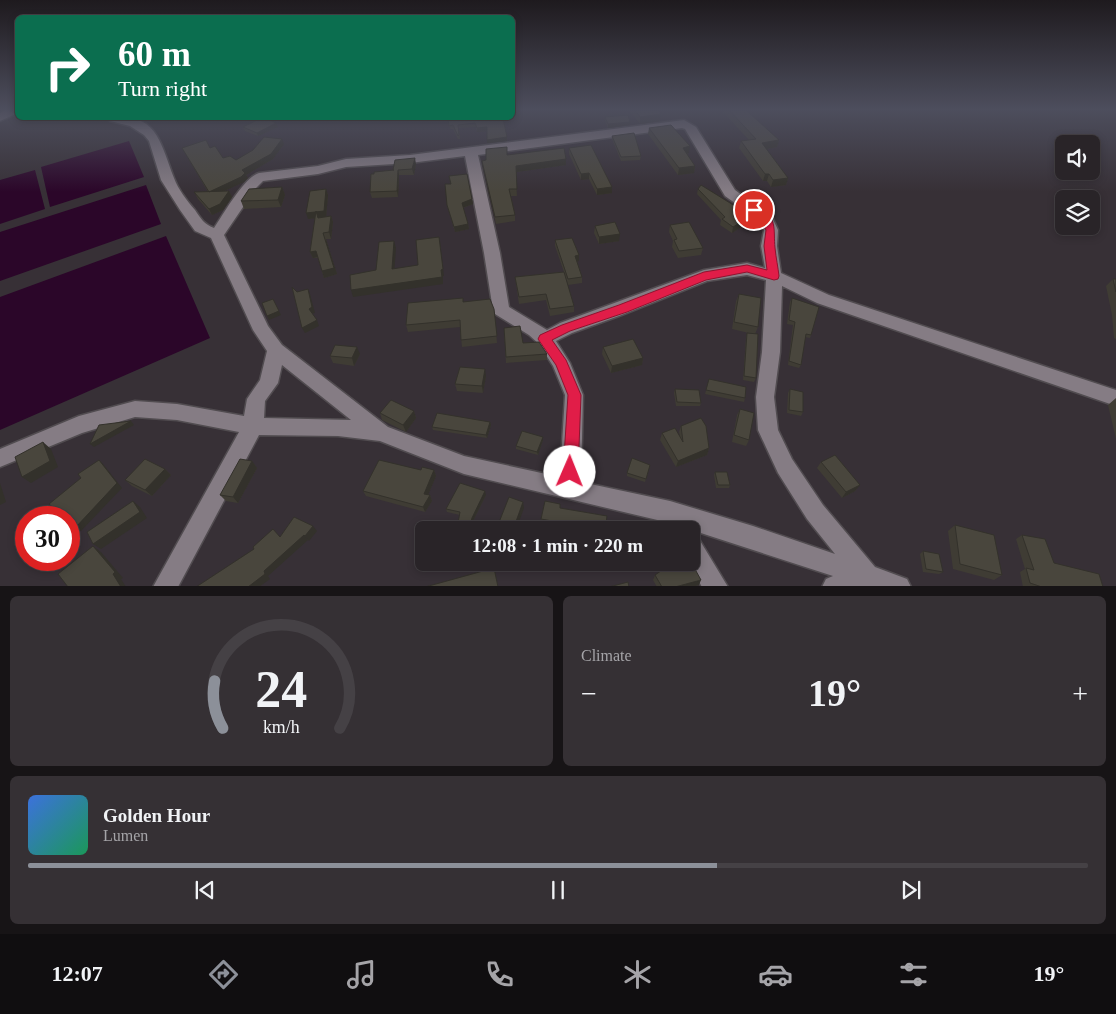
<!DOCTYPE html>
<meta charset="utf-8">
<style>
body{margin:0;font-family:"Times New Roman",serif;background:#353034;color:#f1f3f6;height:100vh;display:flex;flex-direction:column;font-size:19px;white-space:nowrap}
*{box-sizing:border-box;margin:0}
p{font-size:16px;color:#a5a4a8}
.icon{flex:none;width:28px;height:28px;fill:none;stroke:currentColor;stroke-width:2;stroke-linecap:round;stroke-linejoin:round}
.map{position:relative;height:586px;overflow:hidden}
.sheet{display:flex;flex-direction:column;gap:10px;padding:10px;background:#171416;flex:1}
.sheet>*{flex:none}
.banner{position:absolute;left:15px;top:15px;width:500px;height:105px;border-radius:8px;box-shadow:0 2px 8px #0003,0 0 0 1px #454145;background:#0b6e4f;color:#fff;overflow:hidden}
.tools{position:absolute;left:1055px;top:135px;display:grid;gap:10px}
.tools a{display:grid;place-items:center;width:45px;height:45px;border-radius:8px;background:#292428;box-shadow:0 2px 8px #0003,0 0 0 1px #454145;font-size:25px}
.speed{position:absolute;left:15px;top:506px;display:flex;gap:10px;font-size:25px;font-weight:700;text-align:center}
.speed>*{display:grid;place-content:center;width:65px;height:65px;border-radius:50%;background:#292428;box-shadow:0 2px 8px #0003,0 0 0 1px #454145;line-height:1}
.speed .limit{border:8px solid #d22;background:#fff;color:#111}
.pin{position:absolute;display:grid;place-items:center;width:42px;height:42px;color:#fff;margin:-21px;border:2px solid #fff;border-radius:50%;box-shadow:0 1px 5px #0007}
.me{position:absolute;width:55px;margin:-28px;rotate:1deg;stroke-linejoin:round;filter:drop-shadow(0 0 4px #0008)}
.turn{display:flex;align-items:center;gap:18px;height:105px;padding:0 20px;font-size:22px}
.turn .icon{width:65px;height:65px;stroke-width:2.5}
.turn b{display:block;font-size:35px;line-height:42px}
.big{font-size:38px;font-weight:700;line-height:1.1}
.sheet .widget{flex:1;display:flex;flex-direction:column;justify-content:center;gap:8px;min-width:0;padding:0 18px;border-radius:8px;background:#353034}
.sheet .dial{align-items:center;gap:0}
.dial svg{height:130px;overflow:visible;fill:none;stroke:#454145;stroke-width:7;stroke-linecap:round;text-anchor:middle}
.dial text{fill:#f1f3f6;stroke:none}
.song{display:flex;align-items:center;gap:15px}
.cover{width:60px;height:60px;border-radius:8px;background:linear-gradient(135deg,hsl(220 70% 55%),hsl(150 70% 35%))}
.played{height:5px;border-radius:2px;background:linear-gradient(90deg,#8c9099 65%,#454145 65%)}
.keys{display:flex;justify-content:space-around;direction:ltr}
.heat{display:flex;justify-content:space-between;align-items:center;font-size:28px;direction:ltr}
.sheet .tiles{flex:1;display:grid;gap:10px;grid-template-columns:1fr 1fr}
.widget:last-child{grid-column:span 2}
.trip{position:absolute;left:415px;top:521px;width:285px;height:50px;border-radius:8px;background:#292428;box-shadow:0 2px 8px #0003,0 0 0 1px #454145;font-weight:700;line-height:50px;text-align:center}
.menu{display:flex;height:80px;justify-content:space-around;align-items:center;background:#100e10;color:#a5a4a8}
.menu .icon{width:35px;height:35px}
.menu .current{color:#8c9099}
.menu b{font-size:22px;color:#f1f3f6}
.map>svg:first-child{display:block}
.water{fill:#2b0629}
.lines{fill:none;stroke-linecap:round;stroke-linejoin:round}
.minor-casing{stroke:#514c50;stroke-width:3}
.minor{fill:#857c84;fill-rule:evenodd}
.wall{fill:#3f3c34}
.shaded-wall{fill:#33312b}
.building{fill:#49463d;stroke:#33312b}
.route{fill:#e11d48;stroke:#92132f}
</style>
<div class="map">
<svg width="1116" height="587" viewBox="0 0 1116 587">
<rect width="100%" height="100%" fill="#373036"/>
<path class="water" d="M129 141 144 177 50 207 41 167Z
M35 170 45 209 0 224V180Z
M146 185 161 224 0 281V232Z
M166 236 210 338 0 430V297Z"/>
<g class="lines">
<g class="minor-casing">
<path id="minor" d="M5 110H18V113L0 121V113Z
M108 118C157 111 160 142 174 178 178 189 187 201 195 210 201 219 204 224 214 228 223 215 244 177 259 173L318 166 346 159 410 155 684 120 696 127 735 190 772 217 778 230 777 246 781 273 829 295 1116 390V406L817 303 782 286 780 352 774 397 778 430 792 459 823 505 875 567 907 579 911 587H822L826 579 833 576 670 523 464 474 380 441 338 436 259 435 178 587H153L239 432 177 420 135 417 82 433 0 467V449L79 416 135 401 177 404 244 416 247 399 260 380 267 351 253 330 211 238 195 231 180 210 161 180 149 141 144 135 130 126 110 121ZM682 128 685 129 725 196 759 220 764 230 761 246 765 268 747 263 704 270 560 323 547 330 509 307 500 253 478 155ZM465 156 484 253 493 310 495 314 529 335 539 344 553 366 565 395 560 477 464 456 388 427 282 345 268 326 224 235 256 188 263 181 318 174 346 167 410 163ZM747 275 766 280 762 352 756 397 758 430 778 473 807 519 835 554 753 526 670 501 581 482 583 395 570 363 556 341 572 333 619 316 707 281ZM282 365 351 420 264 418 265 401 278 383Z
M691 536 699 539 728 587H702L688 562H691Z"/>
</g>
<use href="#minor" class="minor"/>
</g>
<path class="wall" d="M629 110H659L660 121 640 124Z
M723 110H746L779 140 777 147 766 149 788 178 786 185 771 187 767 181H763L739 148 741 141 749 140 723 112Z
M605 117 630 122V125L608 128 605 121Z
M447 118H503L507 141 487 143V131L477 132 476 127 459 128 460 139H458L453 129H450Z
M243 127H278L258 136 245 131Z
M649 128 689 153 687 154 695 166 694 173 678 175 648 134Z
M612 136 641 156 640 160 621 161 612 139Z
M284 144 273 159 246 175 248 178 244 182 224 191H229L232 197 223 210 212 215 198 199 194 192H208L182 148H210L223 158 236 160Z
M569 148 612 187V193L597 195 589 179 581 180 569 154Z
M507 155 566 165 516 172 517 196H511L515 215V221L496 224 483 168 482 161Z
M416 164 414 175H399L398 197 372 198 370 192 393 170Z
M449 176 472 199 473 204 463 208 468 224 469 229 455 232 447 205 451 184Z
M282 187 285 195 281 207 244 209 241 201Z
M326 189 328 195 326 217 331 216 333 222 331 239H326L337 274 324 278 318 258H313L310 252 315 218 308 219Z
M698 189 749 222 732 233 720 225 721 220 697 194Z
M670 225 703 248 701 255 678 258 672 247 673 241 669 232Z
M595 226 619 241 599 244 594 233Z
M555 240 579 255V261H577L582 277V283L568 285 564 273 574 306V312L550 316 546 300 519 304 515 277 564 272 555 246Z
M1113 279H1116V339L1114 338 1112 315 1106 286Z
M739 294 758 327 755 334 756 378 754 382 743 380 746 337 747 333 753 334 732 329 736 301Z
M792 298 811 335 810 338 805 337 801 365 799 368 788 365 793 325 787 324 790 302Z
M464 302 494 309 497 343 462 347 460 327 408 332 406 325Z
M504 328 523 343 547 354V360L506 363Z
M603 347 643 358 642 365 611 373 602 354Z
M360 354 354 366 333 363 330 356Z
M486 376 483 393 457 391 455 384Z
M708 383 745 398 744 402 705 394Z
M675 389 701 403 700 406H676L674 393Z
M790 389 803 412 801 416 787 413 788 393Z
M1116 398V439L1108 405Z
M740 409 749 440 746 446 732 442 737 415Z
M414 411 416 418 406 432 382 420 380 413Z
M490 422 491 425 487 438 433 430 432 427Z
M681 426 709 448 707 455 676 467 660 440 662 433 680 436 679 432Z
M543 440 538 455 516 449V446Z
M252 461 257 468 238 503 226 501 220 495Z
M821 462 860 485 855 491 842 498 817 468Z
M650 465 645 482 627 476V473Z
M165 469 171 475 152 496 132 486 125 480Z
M421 470H434L436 476 428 495H430L432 501 425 512 366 496 363 491Z
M715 472 730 485 729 488H716L714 475Z
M486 495 473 521 471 528 459 526 458 523 460 515 447 512 446 509Z
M560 504V508L605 530H568V529L541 524V519Z
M955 525 1002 575 994 580 953 569 948 531Z
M1022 535 1054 563 1103 587H1023L1020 572 1025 569 1016 539Z
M923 551 943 572 939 574 923 572 920 554Z
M655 575 699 585 692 587H657L653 580Z"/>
<path class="shaded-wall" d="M661 114 660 121 640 124V117Z
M630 122V125L608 128V124Z
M276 123 278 127 258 136 257 133Z
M487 127V131L477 132V128Z
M507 137V141L487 143V140Z
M282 139 284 144 273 159 246 175 248 178 244 182 211 197 209 192 242 170Z
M779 140 777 147 760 150 762 143Z
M690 146 689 153 682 155 683 148Z
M415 158 416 164 414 175 412 169Z
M566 159V165L516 172 517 196 516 166Z
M695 166 694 173 678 175 679 168Z
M398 170 399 175 398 197 397 191Z
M589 173V179L581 180V174Z
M765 174H769L767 181H763Z
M788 178 786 185 771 187 773 180Z
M282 187 285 195 281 207 278 200Z
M612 187V193L597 195V189Z
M326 189 328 195 326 217 308 219 306 213Z
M229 191 232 197 223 210 212 215 209 209Z
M472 199 473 204 462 208V203Z
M331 216 333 222 331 239 329 232Z
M751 216 749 222 732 233 733 227Z
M468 224 469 229 455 232 454 227Z
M620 234 619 241 599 244V237Z
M326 239 337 274 324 278 322 271Z
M394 241 396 248 394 276 392 269Z
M440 243 444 276H443V284L353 297 351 290 441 270Z
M316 251 318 257 313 258 310 252Z
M579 255V261L575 262V256Z
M308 289 310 294 315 313 311 314 309 309Z
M279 311 281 315 269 320 267 316Z
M317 320 319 326 305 333 302 328Z
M357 347 360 354 354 366 352 358Z
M643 358 642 365 611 373 612 366Z
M485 369 486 376 483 393 482 386Z
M414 411 416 418 406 432 403 425Z
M131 421 134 425 94 447 90 444Z
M490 422 491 425 487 438 486 435Z
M543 437V440L538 455 537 452Z
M43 442 51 449 58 467 31 483 22 477Z
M709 448 707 455 676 467 678 461Z
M99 460 103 464 122 488 81 531 76 527Z
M252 461 257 468 238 503 233 497Z
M165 469 171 475 152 496 145 490Z
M434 470 436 476 426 500 424 494Z
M0 483 6 502 0 505Z
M860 485 855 491 842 498 846 492Z
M485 491 486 495 473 521 471 528 470 525 472 518Z
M430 495 432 501 425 512 423 507Z
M133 501 140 507 147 518 101 549 93 544Z
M523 502 524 508 516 530H513Z
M313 526 317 531 309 541 305 536Z
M304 535 308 540 268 576 270 579 259 587H248L264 571Z
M93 546 101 552 123 578 121 579 126 587H121Z
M701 580 699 585 692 587H675Z"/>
<path class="building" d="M635 110H659L661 114 640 117Z
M729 110H746L779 140 762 143 788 178 773 180 769 174H765L741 141 756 139Z
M628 115 630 122 608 124 605 117Z
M261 118H266L276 123 257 133 243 127Z
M448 118H503L507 137 487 140V127L477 128 475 123 458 125 459 135 458 136 453 125 449 126Z
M671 125 690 146 683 148 695 166 679 168 649 128Z
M634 133 641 156 621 157 612 136Z
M264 137 282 139 271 154 242 170 245 173 241 177 209 192 182 148 206 140 210 148 215 146 223 158 230 156 236 160 253 150Z
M591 145 612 187 597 189 589 173 581 174 569 148Z
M507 147V155L564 148 566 159 516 166 517 189H509L515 215 495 217 482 161 486 160V149Z
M415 158 412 169 398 170 397 191 370 192 371 174H374V172L394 170H393L395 160Z
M467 174 472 199 462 203 468 224 454 227 447 205 445 184H451L449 176Z
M701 185 751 216 733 227 722 219 725 217 698 189Z
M282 187 278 200 241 201 249 189Z
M326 189 324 211 306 213 310 191Z
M229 191 220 204 209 209 194 192Z
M316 211 318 218 331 216 329 232 323 233 334 268 322 271 316 251 310 252Z
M615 222 620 234 599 237 595 226Z
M689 222 703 248 679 251 674 240 677 239 670 225Z
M439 237 443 269 441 270 442 277 351 290 350 275 376 270 379 242 394 241 392 269 418 265 416 240Z
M572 238 579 255 575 256 582 277 568 279 555 240Z
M564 272 574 306 550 309 546 294 519 297 515 277Z
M1113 279H1116V292Z
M292 287 297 292 308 289 312 307 309 309 317 320 302 328Z
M739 294 761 298 758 327 734 322Z
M463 298V302L490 299 494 309 497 336 461 340 460 320 406 325 408 303Z
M792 298 819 307 811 335 806 334 801 365 789 361 795 322 789 320Z
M273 299 279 311 267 316 262 303Z
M520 326 523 343 539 342 547 354 506 357 504 328Z
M747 333 758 334 756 378 744 376Z
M633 339 643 358 612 366 603 347Z
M335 345 357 347 352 358 330 356Z
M460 367 485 369 482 386 455 384Z
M709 379 746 387 745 398 706 390Z
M675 389 699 390 701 403 677 402Z
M790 389 803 392V412L789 410Z
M391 400 414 411 403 425 380 413Z
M740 409 754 413 749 440 734 435Z
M437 413 490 422 486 435 432 427Z
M701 418 706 426 709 448 678 461 662 433 675 428 683 442 681 426Z
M131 421 90 444 99 425Z
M522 431 543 437 537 452 516 446Z
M43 442 50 461 22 477 15 457Z
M835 455 860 485 846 492 821 462Z
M632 458 650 465 646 479 627 473Z
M145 459 165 469 145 490 125 480Z
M240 459 252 461 233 497 220 495Z
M99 460 117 483 76 527 69 521V518H65L49 504 81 478 78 474Z
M379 460 421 470 422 467 434 470 424 494 430 495 423 507 363 491Z
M715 472H727L730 485H718Z
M460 483 485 491 472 518 470 525 458 523 460 512 446 509Z
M509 497 523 502 513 530H496Z
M133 501 140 512 93 544 87 532Z
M545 501 560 504V508L607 516 605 530H580L568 528 569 524 541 519Z
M294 517 313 526 305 536 304 535 264 571 265 574 248 587H196L254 549 253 547 273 529 280 537Z
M955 525 994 535 1002 575 960 564Z
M1022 535 1045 539 1054 563 1099 574 1103 587H1042L1030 583 1026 568 1034 570Z
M93 546 115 572 113 574 121 587H68L58 574Z
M923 551 939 554 943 572 926 569Z
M674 562H691L701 580 675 587H662L655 575Z
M494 568 498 587H425Z
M628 582 629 587H609Z"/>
<linearGradient id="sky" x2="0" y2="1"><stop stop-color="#1e1a1e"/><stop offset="0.57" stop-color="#4d4e5d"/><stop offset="1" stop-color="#4d4e5d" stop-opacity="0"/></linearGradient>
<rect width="1116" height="192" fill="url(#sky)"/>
<path class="route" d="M754 207C779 214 773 230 775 248 776 258 778 267 779 276L778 279 774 280 747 272 706 280 627 312 570 331 552 340 566 360 581 395 578 472 575 477 570 479 565 477 563 472 568 395 556 365 538 339 540 335 562 325 619 305 704 272 747 265 767 270 764 246 766 230 760 219 749 210Z"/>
</svg>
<div class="tools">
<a><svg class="icon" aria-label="sound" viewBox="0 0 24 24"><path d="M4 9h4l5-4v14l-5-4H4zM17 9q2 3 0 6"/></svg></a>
<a><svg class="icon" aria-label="layers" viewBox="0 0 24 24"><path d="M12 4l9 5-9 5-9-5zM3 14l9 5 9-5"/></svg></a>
</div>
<div class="speed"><div class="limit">30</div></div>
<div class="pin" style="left:754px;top:210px;background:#d93025"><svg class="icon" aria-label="arrive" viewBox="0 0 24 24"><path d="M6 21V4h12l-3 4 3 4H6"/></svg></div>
<svg class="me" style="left:570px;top:472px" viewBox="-20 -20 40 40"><circle r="19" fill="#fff"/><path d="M0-13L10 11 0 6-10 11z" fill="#e11d48"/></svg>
<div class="trip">12:08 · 1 min · 220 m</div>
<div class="banner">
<div class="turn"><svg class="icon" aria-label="right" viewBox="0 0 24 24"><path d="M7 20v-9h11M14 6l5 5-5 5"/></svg><div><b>60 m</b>Turn right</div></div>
</div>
</div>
<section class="sheet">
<div class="tiles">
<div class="widget dial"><svg viewBox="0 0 100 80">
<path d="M14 69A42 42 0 1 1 86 69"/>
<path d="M14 69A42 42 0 0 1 9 40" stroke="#8c9099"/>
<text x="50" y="56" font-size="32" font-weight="700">24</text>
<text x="50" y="72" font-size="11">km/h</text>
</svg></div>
<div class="widget"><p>Climate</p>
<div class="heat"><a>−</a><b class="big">19°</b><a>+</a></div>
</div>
<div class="widget">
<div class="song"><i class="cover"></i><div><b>Golden Hour</b><p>Lumen</p></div></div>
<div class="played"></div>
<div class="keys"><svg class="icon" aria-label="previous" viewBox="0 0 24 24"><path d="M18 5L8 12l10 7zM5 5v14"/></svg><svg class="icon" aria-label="pause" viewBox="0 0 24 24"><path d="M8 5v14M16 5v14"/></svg><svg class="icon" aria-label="next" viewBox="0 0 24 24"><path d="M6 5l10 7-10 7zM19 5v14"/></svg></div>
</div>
</div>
</section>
<nav class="menu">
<b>12:07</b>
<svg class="icon current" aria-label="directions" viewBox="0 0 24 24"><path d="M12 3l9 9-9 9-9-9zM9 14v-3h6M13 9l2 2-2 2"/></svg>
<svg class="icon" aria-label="music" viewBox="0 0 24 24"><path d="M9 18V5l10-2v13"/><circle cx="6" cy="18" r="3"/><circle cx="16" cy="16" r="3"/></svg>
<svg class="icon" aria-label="phone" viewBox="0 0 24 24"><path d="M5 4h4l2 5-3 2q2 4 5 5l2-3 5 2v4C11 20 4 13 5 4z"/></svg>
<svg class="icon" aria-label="climate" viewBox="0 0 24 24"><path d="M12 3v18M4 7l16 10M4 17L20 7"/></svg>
<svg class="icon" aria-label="car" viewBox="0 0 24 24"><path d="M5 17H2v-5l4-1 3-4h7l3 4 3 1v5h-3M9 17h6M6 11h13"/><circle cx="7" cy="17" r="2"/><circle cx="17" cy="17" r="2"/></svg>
<svg class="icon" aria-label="filters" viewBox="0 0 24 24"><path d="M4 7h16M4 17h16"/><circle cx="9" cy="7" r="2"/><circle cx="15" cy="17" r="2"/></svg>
<b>19°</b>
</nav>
